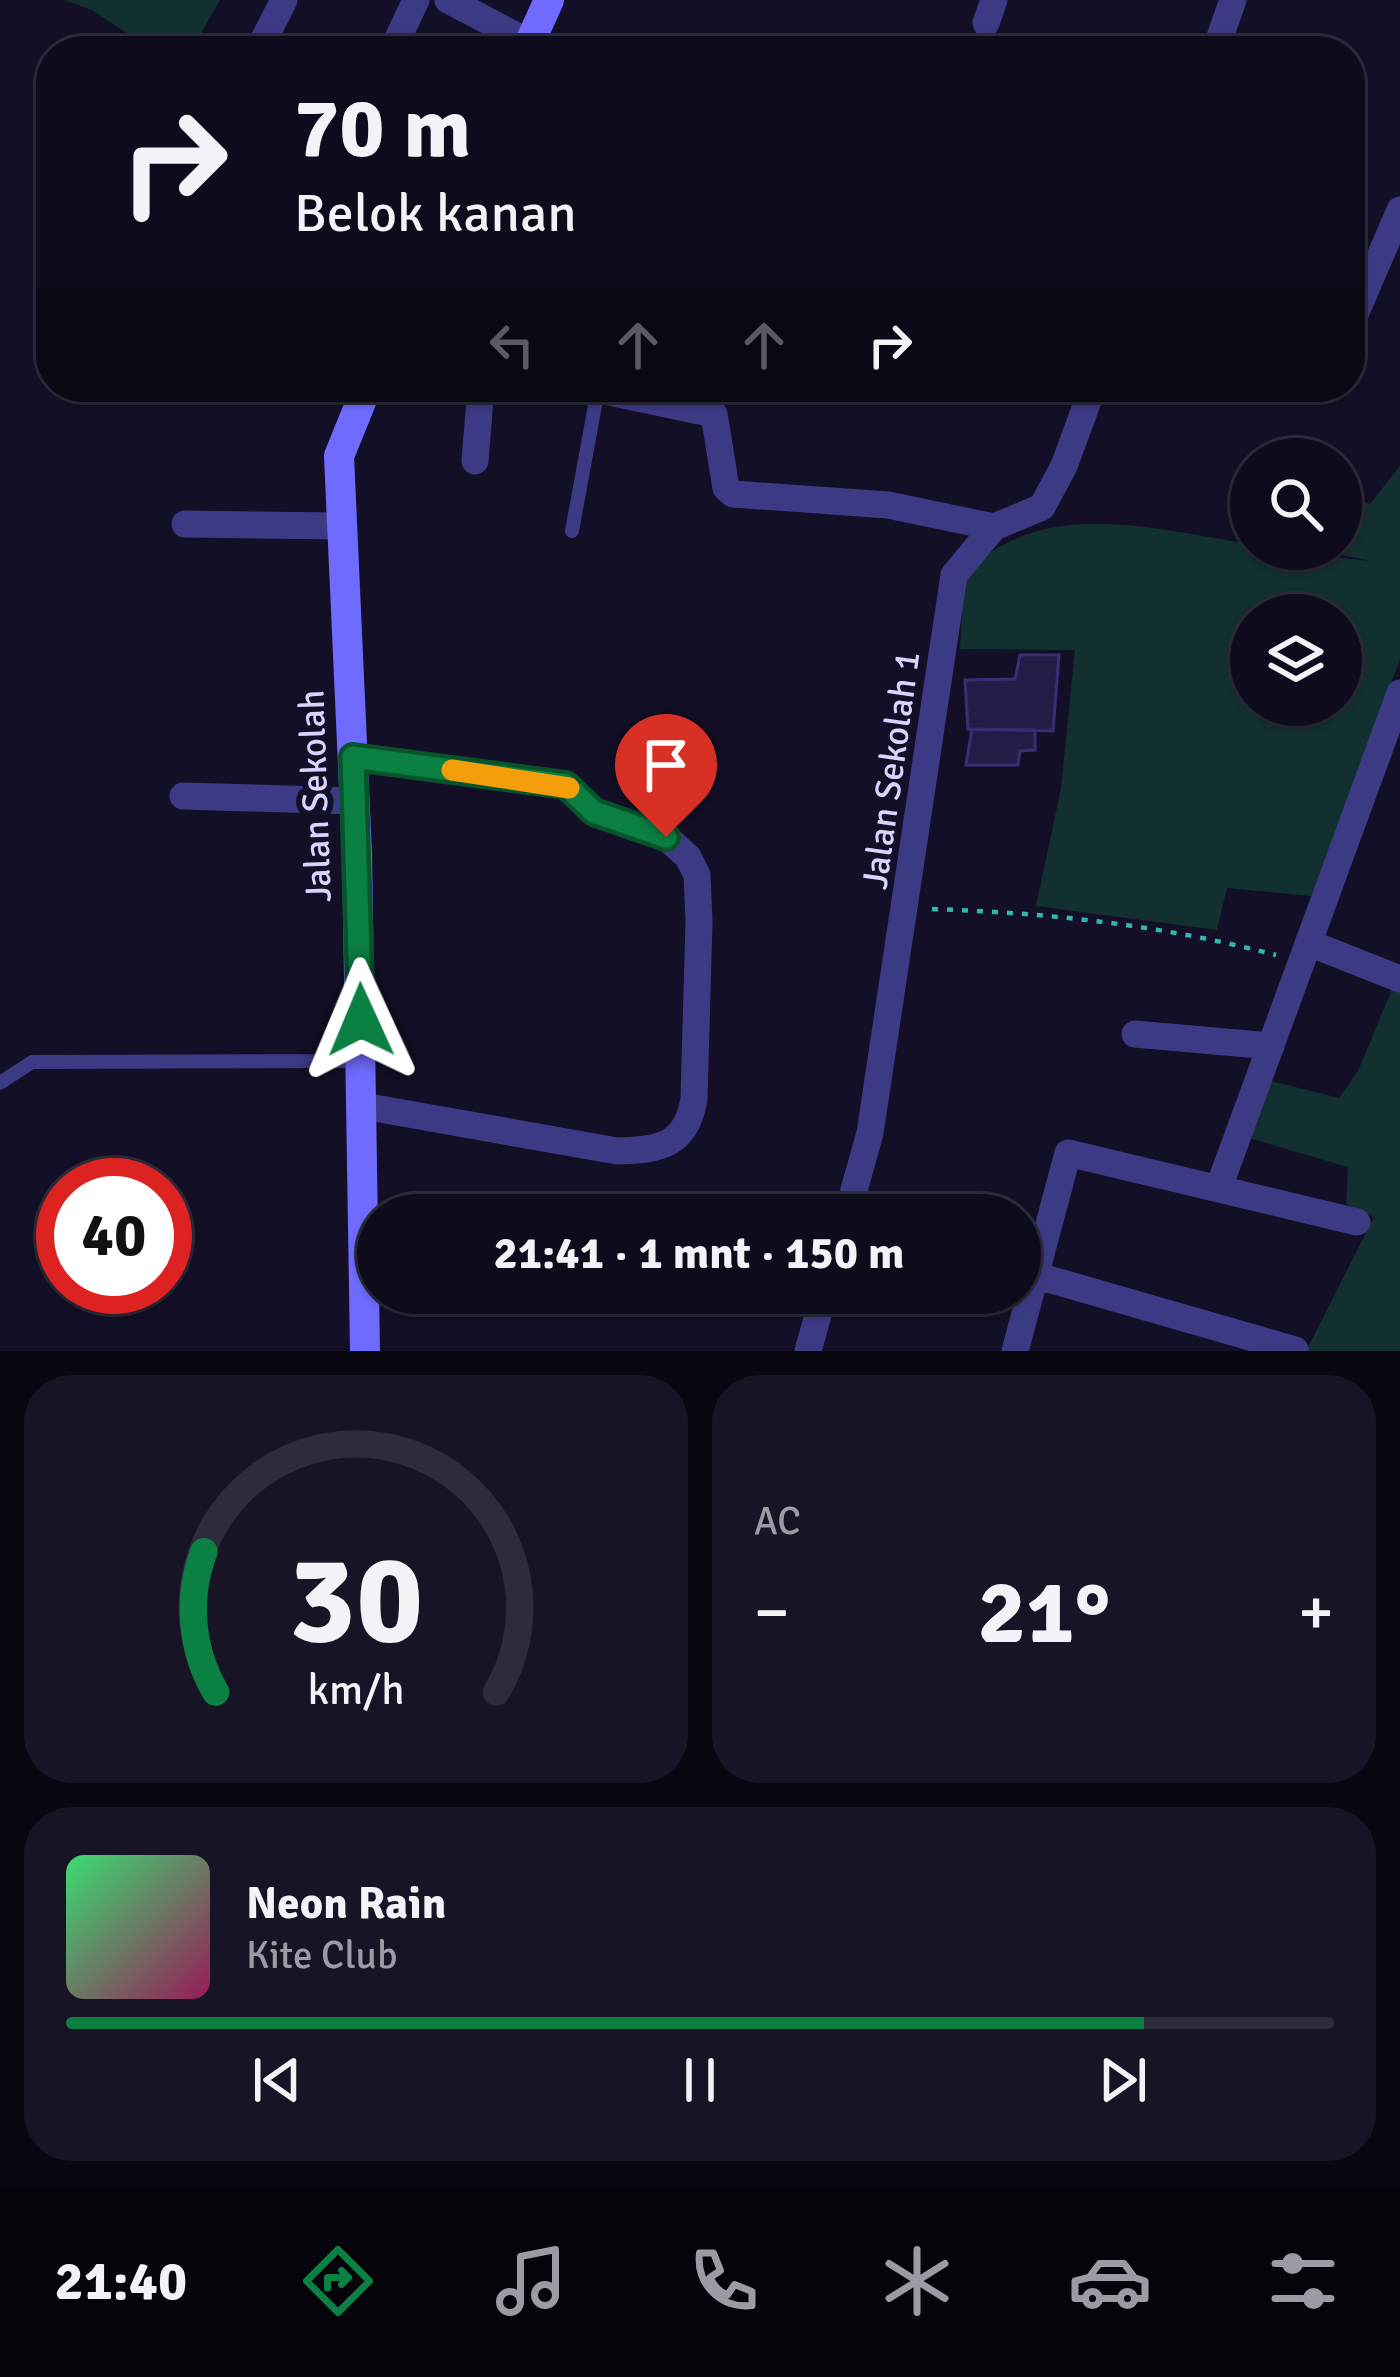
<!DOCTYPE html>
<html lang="id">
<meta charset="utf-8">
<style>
body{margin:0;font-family:Signika,sans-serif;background:#171425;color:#f1f3f6;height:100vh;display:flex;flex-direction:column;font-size:45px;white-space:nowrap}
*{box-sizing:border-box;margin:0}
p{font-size:39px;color:#9b9ba3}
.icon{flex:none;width:66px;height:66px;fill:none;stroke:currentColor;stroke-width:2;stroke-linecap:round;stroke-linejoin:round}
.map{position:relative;height:1351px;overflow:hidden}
.side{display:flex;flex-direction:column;gap:24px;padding:24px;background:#08060f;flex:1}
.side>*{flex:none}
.hud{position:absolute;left:36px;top:36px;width:1329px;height:366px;border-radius:48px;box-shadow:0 3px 9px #0004,0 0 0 3px #2e2b3b;background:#0e0b1c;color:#f1f3f6;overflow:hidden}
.tools{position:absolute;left:1230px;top:438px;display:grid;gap:24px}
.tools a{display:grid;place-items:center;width:132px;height:132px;border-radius:50%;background:#0e0b1c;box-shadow:0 3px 9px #0004,0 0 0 3px #2e2b3b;font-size:60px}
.speed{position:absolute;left:36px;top:1158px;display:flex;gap:24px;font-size:60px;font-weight:700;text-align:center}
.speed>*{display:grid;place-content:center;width:156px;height:156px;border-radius:50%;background:#0e0b1c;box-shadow:0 3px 9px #0004,0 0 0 3px #2e2b3b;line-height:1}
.speed .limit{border:18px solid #d22;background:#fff;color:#111}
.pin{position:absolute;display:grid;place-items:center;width:102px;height:102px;color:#fff;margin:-123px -51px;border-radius:50% 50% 50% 0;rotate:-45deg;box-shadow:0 0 12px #0007}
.pin .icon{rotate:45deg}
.me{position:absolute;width:132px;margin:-66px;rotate:359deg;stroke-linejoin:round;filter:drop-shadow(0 0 9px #0008)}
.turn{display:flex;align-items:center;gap:42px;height:252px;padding:0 60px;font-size:54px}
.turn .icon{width:156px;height:156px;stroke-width:2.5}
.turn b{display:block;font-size:84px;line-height:102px}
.lanes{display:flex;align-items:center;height:114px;padding:0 60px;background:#0003;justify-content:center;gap:60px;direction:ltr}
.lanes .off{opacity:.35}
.big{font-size:90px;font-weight:700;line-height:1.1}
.side .widget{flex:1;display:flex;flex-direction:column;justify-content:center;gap:18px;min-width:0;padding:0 42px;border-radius:48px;background:#171425}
.side .dial{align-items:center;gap:0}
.dial svg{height:312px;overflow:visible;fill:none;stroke:#2e2b3b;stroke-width:7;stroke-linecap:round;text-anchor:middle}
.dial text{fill:#f1f3f6;stroke:none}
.song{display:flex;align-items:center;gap:36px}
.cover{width:144px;height:144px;border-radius:18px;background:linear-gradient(135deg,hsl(140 70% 55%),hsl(330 70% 35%))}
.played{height:12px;border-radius:6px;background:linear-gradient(90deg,#0b8043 85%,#2e2b3b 85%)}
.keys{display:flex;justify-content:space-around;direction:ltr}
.heat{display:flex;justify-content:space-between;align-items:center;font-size:66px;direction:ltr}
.side .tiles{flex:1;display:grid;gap:24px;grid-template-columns:1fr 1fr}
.widget:last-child{grid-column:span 2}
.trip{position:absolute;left:357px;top:1194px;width:684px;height:120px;border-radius:60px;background:#0e0b1c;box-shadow:0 3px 9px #0004,0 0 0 3px #2e2b3b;font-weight:700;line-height:120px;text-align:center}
.menu{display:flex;height:192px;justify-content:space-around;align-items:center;background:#06040b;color:#9b9ba3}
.menu .icon{width:84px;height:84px}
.menu .active{color:#0b8043}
.menu b{font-size:54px;color:#f1f3f6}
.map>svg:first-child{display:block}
.green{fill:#12302f;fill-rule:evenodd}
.building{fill:#241b47;stroke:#3b2d73;stroke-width:3}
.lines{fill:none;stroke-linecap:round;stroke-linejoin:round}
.path{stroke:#2fb8b0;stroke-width:4.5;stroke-dasharray:6 9;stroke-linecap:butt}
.lane{stroke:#3d3a85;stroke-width:14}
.street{stroke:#3d3a85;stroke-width:27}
.secondary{stroke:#6f6bff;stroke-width:30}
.route-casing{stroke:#07532c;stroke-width:30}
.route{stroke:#0b8043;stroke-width:21}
.slow{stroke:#f59e0b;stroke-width:21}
.labels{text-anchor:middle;stroke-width:12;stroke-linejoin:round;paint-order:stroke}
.street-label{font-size:36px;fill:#d9d4ff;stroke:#130f26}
</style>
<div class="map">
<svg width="1400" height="1351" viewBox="0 0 1400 1351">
<rect width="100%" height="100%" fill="#130f26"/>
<path class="green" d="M64 0H220L191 51H153L92 10Z
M1400 466V659L1311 896 1227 888 1217 930 1036 906 1061 788 1075 650 960 649 964 575C1042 494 1153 530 1251 544V549L1371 561 1311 549H1341V497L1370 504ZM1251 615H1341V705H1251Z
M1395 982 1400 985V1351H1306L1374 1217 1346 1204 1348 1167 1249 1138 1267 1080 1339 1098 1358 1071Z"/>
<path class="building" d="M1020 655H1059L1053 731 968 729 965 680 1015 679Z
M972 729 1035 730V750L1020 751 1018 765H966Z"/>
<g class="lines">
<path class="path" d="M932 909C1050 913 1161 925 1276 955"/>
<path class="lane" d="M572 531 598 389
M0 1083 32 1062 362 1061"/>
<path class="street" d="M448 0 530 43
M986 23 994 0
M258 51 284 0
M392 51 416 0
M1215 51 1233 0
M1350 326 1400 210
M585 387 714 414 726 488 733 494 888 505 994 527
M475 461 481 387
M185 524 340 526
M353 757 566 785 594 812 666 837 688 857 697 875 699 921 694 1099C686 1146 660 1150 617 1151L363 1106
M183 796 355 801
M1309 943 1400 979
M1135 1034 1271 1046
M1219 1187 1400 693
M847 1215 870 1133 954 575 994 527 1042 507 1064 466 1093 387
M1038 1276 1295 1350
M808 1351 824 1293
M1015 1351 1068 1153 1357 1222"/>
<path class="secondary" d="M526 51 549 0
M365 1351 357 854 339 456 367 387"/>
</g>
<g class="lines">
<g class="route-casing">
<path id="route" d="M361 1020 353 757 566 785 594 812 666 837"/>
</g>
<use href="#route" class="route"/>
<path class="slow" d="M452 770 569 788"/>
</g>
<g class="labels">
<g class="street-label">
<text transform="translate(890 770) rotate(-82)" y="13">Jalan Sekolah 1</text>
<text transform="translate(314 796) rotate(-92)" y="13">Jalan Sekolah</text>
</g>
</g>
</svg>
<div class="tools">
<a><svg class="icon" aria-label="search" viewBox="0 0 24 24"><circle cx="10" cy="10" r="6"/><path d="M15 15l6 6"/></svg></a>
<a><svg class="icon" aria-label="layers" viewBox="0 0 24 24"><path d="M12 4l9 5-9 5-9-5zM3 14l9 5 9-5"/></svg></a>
</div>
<div class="speed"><div class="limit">40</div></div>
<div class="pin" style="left:666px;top:837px;background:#d93025"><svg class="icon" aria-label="arrive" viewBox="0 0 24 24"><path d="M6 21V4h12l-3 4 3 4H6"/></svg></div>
<svg class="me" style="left:361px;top:1020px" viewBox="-20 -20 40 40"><path d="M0-17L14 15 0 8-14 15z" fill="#0b8043" stroke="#fff" stroke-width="4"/></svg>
<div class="trip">21:41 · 1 mnt · 150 m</div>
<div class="hud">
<div class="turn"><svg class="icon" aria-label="right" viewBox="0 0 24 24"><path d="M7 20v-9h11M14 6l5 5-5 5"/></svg><div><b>70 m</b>Belok kanan</div></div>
<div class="lanes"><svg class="icon off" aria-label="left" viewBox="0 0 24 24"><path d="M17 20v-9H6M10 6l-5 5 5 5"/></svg><svg class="icon off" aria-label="ahead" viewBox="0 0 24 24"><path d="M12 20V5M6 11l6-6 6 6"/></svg><svg class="icon off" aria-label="ahead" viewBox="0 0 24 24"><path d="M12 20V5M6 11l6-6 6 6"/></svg><svg class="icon" aria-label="right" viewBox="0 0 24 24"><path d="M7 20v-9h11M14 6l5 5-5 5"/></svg></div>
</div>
</div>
<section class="side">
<div class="tiles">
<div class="widget dial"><svg viewBox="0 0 100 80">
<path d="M14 69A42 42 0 1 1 86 69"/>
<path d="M14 69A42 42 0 0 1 11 33" stroke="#0b8043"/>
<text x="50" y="56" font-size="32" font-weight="700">30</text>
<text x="50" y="72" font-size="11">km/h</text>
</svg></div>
<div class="widget"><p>AC</p>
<div class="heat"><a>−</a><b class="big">21°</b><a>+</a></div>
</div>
<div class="widget">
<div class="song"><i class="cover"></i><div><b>Neon Rain</b><p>Kite Club</p></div></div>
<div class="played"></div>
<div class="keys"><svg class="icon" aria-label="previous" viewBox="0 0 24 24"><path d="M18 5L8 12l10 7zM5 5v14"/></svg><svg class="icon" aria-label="pause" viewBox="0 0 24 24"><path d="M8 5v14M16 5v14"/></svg><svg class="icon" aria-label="next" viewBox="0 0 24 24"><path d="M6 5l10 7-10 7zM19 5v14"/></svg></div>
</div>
</div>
</section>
<nav class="menu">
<b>21:40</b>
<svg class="icon active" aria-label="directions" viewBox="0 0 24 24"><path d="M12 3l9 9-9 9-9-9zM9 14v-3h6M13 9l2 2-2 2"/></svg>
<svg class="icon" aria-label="music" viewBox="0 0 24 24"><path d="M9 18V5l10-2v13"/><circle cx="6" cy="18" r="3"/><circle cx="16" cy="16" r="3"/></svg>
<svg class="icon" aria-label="phone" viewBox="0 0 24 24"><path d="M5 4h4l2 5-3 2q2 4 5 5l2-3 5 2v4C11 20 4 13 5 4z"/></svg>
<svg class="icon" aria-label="climate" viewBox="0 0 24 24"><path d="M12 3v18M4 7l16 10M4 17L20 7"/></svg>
<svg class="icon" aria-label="car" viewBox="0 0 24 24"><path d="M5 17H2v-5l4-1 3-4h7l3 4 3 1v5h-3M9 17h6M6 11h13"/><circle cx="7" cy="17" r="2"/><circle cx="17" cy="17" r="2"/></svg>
<svg class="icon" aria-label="filters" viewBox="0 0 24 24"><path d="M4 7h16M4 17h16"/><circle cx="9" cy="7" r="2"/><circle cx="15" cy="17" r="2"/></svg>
</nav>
